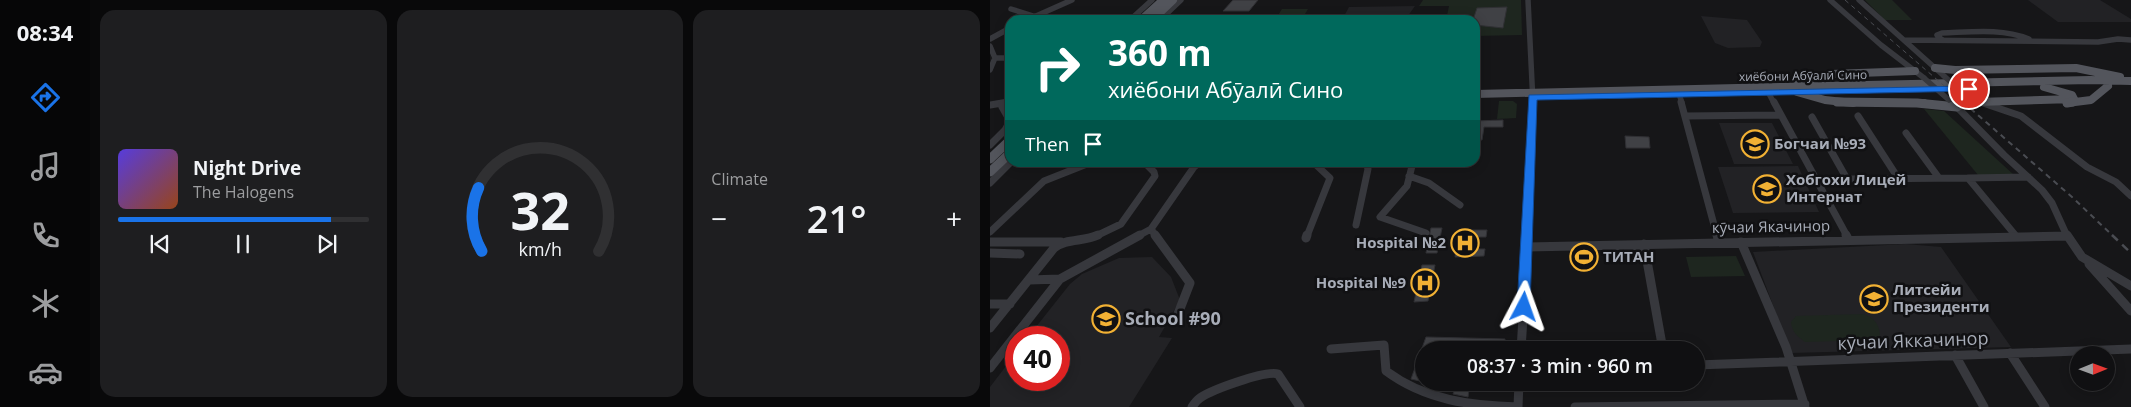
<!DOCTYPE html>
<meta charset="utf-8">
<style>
body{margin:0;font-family:"Open Sans",sans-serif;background:#1e1e20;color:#f1f3f6;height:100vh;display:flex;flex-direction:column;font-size:19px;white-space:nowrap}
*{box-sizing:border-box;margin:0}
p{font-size:16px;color:#9c9d9f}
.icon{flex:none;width:28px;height:28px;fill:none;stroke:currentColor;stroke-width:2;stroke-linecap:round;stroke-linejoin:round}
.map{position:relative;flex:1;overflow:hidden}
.sheet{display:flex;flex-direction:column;gap:10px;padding:10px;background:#09090a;width:900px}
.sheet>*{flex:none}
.hud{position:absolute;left:15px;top:15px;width:475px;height:152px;border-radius:15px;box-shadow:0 2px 12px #0003,0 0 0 1px #303032;background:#00695c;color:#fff;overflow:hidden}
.needle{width:32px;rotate:89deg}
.tools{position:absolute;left:1080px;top:346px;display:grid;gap:10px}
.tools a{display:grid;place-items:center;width:45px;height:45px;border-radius:50%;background:#101012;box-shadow:0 2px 12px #0003,0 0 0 1px #303032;font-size:25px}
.speed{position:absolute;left:15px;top:326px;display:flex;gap:10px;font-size:25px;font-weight:700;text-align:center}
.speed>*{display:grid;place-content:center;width:65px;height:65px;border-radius:50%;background:#101012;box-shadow:0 2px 12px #0003,0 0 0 1px #303032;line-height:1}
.speed .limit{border:8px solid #d22;background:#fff;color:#111}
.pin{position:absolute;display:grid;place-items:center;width:42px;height:42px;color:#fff;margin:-21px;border:2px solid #fff;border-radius:50%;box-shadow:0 1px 5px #0007}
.me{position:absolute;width:55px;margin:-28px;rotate:4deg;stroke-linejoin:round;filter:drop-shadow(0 0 4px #0008)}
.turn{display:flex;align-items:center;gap:18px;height:105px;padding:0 20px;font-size:22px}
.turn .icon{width:65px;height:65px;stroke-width:2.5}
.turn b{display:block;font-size:35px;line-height:42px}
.then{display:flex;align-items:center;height:48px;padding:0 20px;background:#0003;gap:10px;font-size:19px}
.big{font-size:38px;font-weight:600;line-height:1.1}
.sheet .card{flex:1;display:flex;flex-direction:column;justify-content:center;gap:8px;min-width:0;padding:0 18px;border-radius:15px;background:#1e1e20}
.sheet .dial{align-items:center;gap:0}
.dial svg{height:130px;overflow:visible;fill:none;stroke:#303032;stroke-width:7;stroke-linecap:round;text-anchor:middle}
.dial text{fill:#f1f3f6;stroke:none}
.song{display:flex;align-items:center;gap:15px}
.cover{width:60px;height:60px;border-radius:8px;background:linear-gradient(135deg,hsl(250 70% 55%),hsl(20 70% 35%))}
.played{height:5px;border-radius:2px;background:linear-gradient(90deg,#1a73e8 85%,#303032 85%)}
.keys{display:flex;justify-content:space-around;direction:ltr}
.heat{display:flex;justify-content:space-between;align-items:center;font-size:28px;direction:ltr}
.sheet .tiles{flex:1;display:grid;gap:10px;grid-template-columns:repeat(3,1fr)}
.trip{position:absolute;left:425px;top:341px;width:290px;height:50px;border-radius:25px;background:#101012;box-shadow:0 2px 12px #0003,0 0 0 1px #303032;font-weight:600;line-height:50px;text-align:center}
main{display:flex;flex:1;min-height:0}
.menu{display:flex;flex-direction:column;width:90px;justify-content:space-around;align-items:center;background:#060607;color:#9c9d9f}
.menu .icon{width:35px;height:35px}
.menu .active{color:#1a73e8}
.menu b{font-size:22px;color:#f1f3f6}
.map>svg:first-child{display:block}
.built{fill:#222225}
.green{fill:#1e261f}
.building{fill:#404145;stroke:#303034}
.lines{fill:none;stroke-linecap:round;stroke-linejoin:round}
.minor-far2{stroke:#37383d;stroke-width:5.5}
.minor-far1{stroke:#37383d;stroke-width:7}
.minor{stroke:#37383d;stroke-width:9}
.major-far1{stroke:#53555c;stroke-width:8}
.major{stroke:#53555c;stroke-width:9}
.rail-far2{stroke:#4a4c52;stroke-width:1;stroke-dasharray:4.5 4;stroke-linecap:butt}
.rail-far1{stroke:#4a4c52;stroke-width:2;stroke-dasharray:5.5 4.5;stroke-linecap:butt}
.rail{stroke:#4a4c52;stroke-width:2.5;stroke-dasharray:8 6;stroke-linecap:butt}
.minor-bridge{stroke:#37383d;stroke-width:5.5}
.route{fill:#1a73e8;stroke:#114b97}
.labels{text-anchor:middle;stroke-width:5;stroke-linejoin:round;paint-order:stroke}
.far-street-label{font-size:12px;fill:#a8adb8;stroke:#111113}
.poi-label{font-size:15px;font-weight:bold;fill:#a8adb8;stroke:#111113;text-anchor:start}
.street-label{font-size:15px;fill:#a8adb8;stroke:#111113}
.near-poi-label{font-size:18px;font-weight:bold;fill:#a8adb8;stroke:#111113;text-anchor:start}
.near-street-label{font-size:18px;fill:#a8adb8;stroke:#111113}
</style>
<main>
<nav class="menu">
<b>08:34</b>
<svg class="icon active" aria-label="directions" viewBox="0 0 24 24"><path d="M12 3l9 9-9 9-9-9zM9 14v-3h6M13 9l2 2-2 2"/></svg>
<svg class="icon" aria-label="music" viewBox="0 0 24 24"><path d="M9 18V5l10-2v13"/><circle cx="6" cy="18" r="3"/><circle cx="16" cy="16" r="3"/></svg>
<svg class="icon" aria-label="phone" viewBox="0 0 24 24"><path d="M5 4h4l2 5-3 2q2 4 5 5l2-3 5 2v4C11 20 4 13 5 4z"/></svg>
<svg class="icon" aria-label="climate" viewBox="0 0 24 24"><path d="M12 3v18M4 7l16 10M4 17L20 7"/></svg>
<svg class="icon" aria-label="car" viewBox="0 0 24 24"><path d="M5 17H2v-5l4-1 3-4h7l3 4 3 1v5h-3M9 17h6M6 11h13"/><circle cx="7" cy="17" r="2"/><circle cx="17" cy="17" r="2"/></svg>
</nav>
<section class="sheet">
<div class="tiles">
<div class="card">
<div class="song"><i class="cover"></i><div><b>Night Drive</b><p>The Halogens</p></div></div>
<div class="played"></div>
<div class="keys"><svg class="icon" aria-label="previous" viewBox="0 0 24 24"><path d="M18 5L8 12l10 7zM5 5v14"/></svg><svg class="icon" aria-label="pause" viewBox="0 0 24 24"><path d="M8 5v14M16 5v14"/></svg><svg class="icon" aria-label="next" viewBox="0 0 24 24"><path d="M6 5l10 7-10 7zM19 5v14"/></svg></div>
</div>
<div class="card dial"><svg viewBox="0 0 100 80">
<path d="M14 69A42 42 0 1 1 86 69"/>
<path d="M14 69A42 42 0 0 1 12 30" stroke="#1a73e8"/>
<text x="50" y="56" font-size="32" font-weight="700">32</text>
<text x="50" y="72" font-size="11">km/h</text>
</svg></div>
<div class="card"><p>Climate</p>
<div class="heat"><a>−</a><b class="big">21°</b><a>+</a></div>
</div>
</div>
</section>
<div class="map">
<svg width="1141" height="407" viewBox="0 0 1141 407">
<rect width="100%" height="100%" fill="#161618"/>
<path class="built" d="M1038 0H1110L1141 19V22H1068Z
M425 6 415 20H352L359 7Z
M711 16 757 20 772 42 770 47 738 48 725 43Z
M729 123H782L803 164H744Z
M808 166 829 212 743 213 728 167Z
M916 244 951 247 1021 347 801 353 763 252Z
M162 257 181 277 190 300 169 337 182 338 139 407H0V387L26 353V380H69V338L38 337 80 284 92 274 129 258Z"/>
<path class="green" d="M433 0H531L532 35 485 36V20H456L459 6H429Z
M875 0H902L922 20H895Z
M292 9H318L312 19 285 20Z
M509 101H523L527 104 526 118 507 119Z
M934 109 954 111 1024 175H988Z
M746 256 755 276 701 277 696 257Z
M873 314C884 318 889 323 890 335L884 340 815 342C807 336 802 332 801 322L806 316Z"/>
<path class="building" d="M243 0H268L259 11H233Z
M517 7 513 28 485 25V20H483L487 8Z
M513 120V127H494L492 140H485V121Z
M635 136 659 137 660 148H636Z
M441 228H452L447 253H436Z
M469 230H497L496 237H484L483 249H495L494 256 465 257Z
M432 265H445L438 301 424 302Z
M436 337 515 339 514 350H434V382L421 379Z
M445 382H480L478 397 463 394 465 389 445 384Z"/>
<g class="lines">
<path class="minor-far2" d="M538 0 543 103
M840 0 891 45 934 78
M869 0 954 76
M21 9 56 20
M37 20 82 0
M140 20 162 0
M170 20 191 0
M0 39 20 28
M914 40 1108 42 1128 39 1141 40
M952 40 947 35 952 33C982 32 1011 28 1039 39
M0 46 5 58 0 70
M5 58H20
M778 92 784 103
M689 94 692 103
M979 98 994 103
M10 103 20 102"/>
<path class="minor-far1" d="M691 102 727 236
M784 102 857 236
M990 102 1031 116 1097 167 1126 182 1141 196
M963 103 1014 155 1052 190 1062 203 1077 236
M0 105 18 102
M695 116 789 115
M868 116 908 178
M822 117 857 179 978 178 1026 236
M916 133 949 178
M0 145 15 130 20 121 12 107
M423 162 417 186 390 217 436 233
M419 176 439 183 470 205
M978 178 1038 177
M0 183 21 162
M366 225 378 169 376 162
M0 232 54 181 102 162
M106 236 131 224 165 176 164 172 154 162
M148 236 161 229
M166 236 161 229 204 167 210 162
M317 236 340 178 323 162
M538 236 543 102
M1065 236H1077"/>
<path class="minor" d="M165 235 200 283 186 319
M727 235 729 242
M856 235 858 239
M1077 235 1092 257 1141 286
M316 238 317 235
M0 242H71
M751 242 796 347 815 407
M654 244 673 350
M537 247 1077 236
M0 253 30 254
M1099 264 1141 311
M39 280 70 279 150 235
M0 304H20
M0 328 64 248C76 238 94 242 108 235
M341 349 394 345 396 371C435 400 481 406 528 407
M531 350 538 235
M1020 353 1055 407
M965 355 994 407
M706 365 1141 349
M0 368 70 279
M202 407C204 404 207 400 210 398 221 390 276 370 288 374L310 407
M528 407 529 382
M585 407 815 404"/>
<path class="major-far1" d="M151 20 173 0
M162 20 183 0
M945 68 965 70 1086 68 1130 77
M805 85 841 74 925 71
M807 92 835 100 863 103
M485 94 1100 80 1141 81
M987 102 1084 99 1082 95 1054 87
M894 103H934
M1077 103 1101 100 1118 86"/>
<path class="major" d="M847 102 927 103 967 107
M1077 103 1083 102
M0 159 20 140
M0 172 20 153"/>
<path class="rail-far2" d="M855 0 974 103"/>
<path class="rail-far1" d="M973 102 1082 197 1123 236"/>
<path class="rail" d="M1122 235 1141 253"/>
<path class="minor-bridge" d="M954 76 979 98
M934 78 959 100"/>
</g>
<path class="route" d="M979 86 982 87V91L547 100 540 307 539 311 534 313 529 311 527 307 539 95Z"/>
<defs>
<g id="school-ring" transform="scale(1.4375)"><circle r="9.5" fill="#111113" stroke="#f2b134" stroke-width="1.5"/><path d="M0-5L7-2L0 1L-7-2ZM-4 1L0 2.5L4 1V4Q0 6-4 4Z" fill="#f2b134"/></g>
<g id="hospital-ring" transform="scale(1.4375)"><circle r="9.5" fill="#111113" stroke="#f2b134" stroke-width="1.5"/><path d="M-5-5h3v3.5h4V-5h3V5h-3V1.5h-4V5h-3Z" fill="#f2b134"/></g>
<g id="stadium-ring" transform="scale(1.4375)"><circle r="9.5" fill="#111113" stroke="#f2b134" stroke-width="1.5"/><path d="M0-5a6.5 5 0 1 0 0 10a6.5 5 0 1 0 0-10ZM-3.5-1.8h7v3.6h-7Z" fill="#f2b134"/></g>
</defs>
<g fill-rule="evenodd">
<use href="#school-ring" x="765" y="144"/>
<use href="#school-ring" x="777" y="189"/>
<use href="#hospital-ring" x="475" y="243"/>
<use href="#stadium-ring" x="594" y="257"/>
<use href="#hospital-ring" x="435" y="283"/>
<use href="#school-ring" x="884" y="299"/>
<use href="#school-ring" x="116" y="319"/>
</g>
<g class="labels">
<g class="far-street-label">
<text transform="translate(813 76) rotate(-1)" y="4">хиёбони Абӯалӣ Сино</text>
</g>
<g class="poi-label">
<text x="784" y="149">Богчаи №93</text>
<text x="796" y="185">Хобгохи Лицей<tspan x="796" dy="17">Интернат</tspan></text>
<text x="456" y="248" text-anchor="end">Hospital №2</text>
<text x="613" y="262">ТИТАН</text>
<text x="416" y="288" text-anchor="end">Hospital №9</text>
<text x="903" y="295">Литсейи<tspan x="903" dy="17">Президенти</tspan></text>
</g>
<g class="street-label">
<text transform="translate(781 227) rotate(-1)" y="5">кӯчаи Якачинор</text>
</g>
<g class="near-poi-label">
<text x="135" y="325">School #90</text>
</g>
<g class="near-street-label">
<text transform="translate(923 341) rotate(-2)" y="6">кӯчаи Яккачинор</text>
</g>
</g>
</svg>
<div class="tools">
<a><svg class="needle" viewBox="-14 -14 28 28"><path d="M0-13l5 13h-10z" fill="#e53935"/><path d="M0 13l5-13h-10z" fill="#9c9d9f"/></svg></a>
</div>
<div class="speed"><div class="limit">40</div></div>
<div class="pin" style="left:979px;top:89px;background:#d93025"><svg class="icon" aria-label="arrive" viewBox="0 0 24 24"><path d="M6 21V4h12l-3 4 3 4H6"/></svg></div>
<svg class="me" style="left:534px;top:307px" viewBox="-20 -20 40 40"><path d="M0-17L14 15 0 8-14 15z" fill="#1a73e8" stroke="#fff" stroke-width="4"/></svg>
<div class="trip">08:37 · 3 min · 960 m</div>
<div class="hud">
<div class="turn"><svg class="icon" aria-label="right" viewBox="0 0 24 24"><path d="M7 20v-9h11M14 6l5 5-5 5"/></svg><div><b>360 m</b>хиёбони Абӯалӣ Сино</div></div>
<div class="then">Then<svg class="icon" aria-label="arrive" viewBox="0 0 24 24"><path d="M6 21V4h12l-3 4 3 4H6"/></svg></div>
</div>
</div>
</main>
